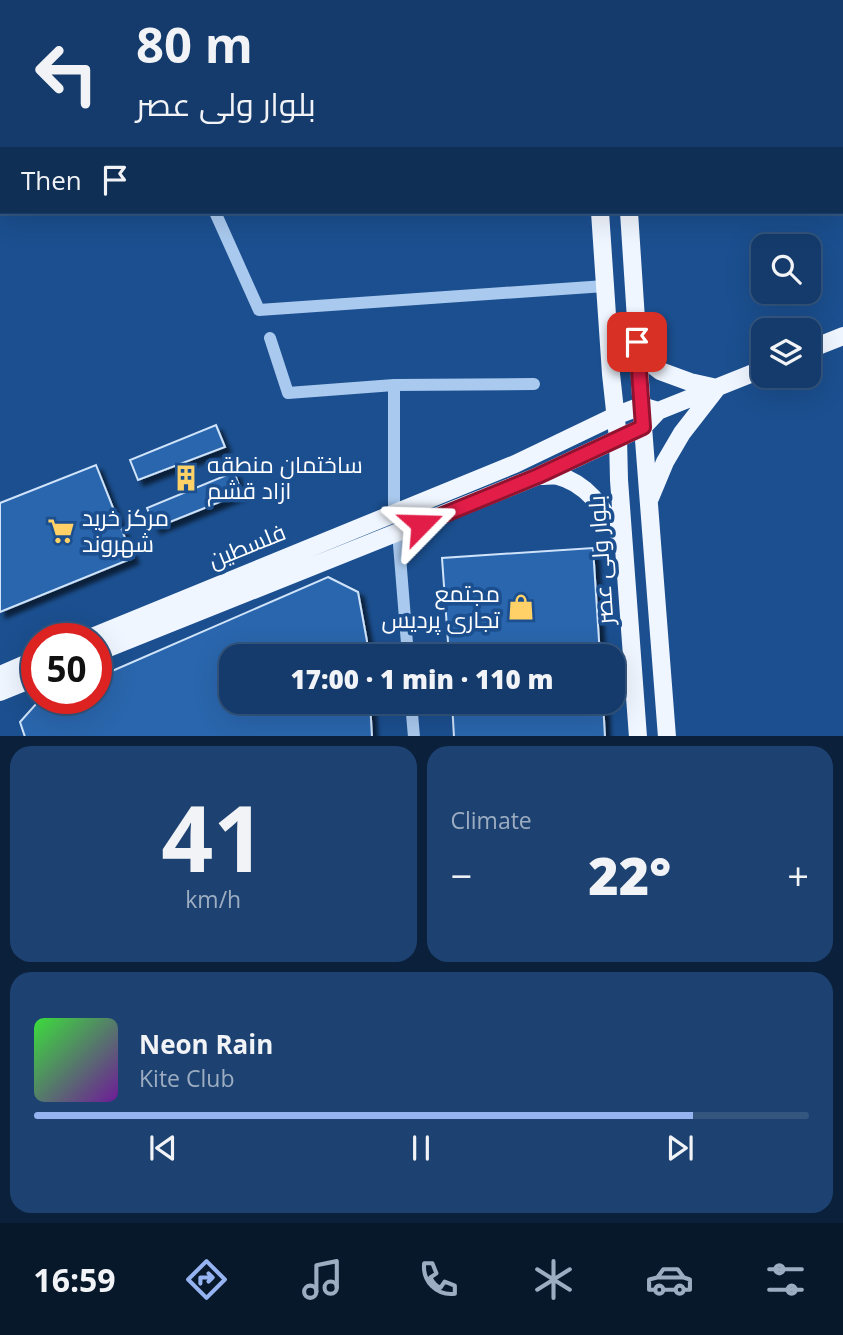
<!DOCTYPE html>
<meta charset="utf-8">
<style>
body{margin:0;font-family:"Open Sans",Cairo,sans-serif;background:#1d4271;color:#f1f3f6;height:100vh;display:flex;flex-direction:column;font-size:26px;white-space:nowrap}
*{box-sizing:border-box;margin:0}
p{font-size:23px;color:#9dadc1}
.icon{flex:none;width:38px;height:38px;fill:none;stroke:currentColor;stroke-width:2;stroke-linecap:round;stroke-linejoin:round}
.map{position:relative;height:736px;overflow:hidden}
.sheet{display:flex;flex-direction:column;gap:10px;padding:10px;background:#0b203b;flex:1}
.sheet>*{flex:none}
.banner{position:absolute;left:0px;top:0px;width:844px;height:214px;box-shadow:0 7px 28px #0002,0 0 0 2px #33557e;background:#143b6b;color:#f1f3f6;overflow:hidden}
.controls{position:absolute;left:751px;top:234px;display:grid;gap:14px}
.controls a{display:grid;place-items:center;width:70px;height:70px;border-radius:14px;background:#143b6b;box-shadow:0 7px 28px #0002,0 0 0 2px #33557e;font-size:35px}
.speed{position:absolute;left:21px;top:623px;display:flex;gap:14px;font-size:35px;font-weight:700;text-align:center}
.speed>*{display:grid;place-content:center;width:91px;height:91px;border-radius:50%;background:#143b6b;box-shadow:0 7px 28px #0002,0 0 0 2px #33557e;line-height:1}
.speed .limit{border:10px solid #d22;background:#fff;color:#111}
.pin{position:absolute;display:grid;place-items:center;width:60px;height:60px;color:#fff;margin:-30px;border-radius:14px;box-shadow:0 4px 10px #0006}
.me{position:absolute;width:77px;margin:-38px;rotate:68deg;stroke-linejoin:round;filter:drop-shadow(0 0 5px #0008)}
.turn{display:flex;align-items:center;gap:24px;height:147px;padding:0 21px;font-size:32px}
.turn .icon{width:91px;height:91px;stroke-width:2.5}
.turn b{display:block;font-size:49px;line-height:60px}
.then{display:flex;align-items:center;height:66px;padding:0 21px;background:#0003;gap:14px;font-size:26px}
.big{font-size:52px;font-weight:800;line-height:1.1}
.sheet .tile{flex:1;display:flex;flex-direction:column;justify-content:center;gap:10px;min-width:0;padding:0 24px;border-radius:21px;background:#1d4271}
.sheet .dial{align-items:center;gap:0}
.dial b{font-size:91px;line-height:1}
.song{display:flex;align-items:center;gap:21px}
.cover{width:84px;height:84px;border-radius:10px;background:linear-gradient(135deg,hsl(120 70% 55%),hsl(280 70% 35%))}
.played{height:7px;border-radius:4px;background:linear-gradient(90deg,#95b2f1 85%,#33557e 85%)}
.keys{display:flex;justify-content:space-around;direction:ltr}
.heat{display:flex;justify-content:space-between;align-items:center;font-size:38px;direction:ltr}
.sheet .tiles{flex:1;display:grid;gap:10px;grid-template-columns:1fr 1fr}
.tile:last-child{grid-column:span 2}
.trip{position:absolute;left:219px;top:644px;width:406px;height:70px;border-radius:21px;background:#143b6b;box-shadow:0 7px 28px #0002,0 0 0 2px #33557e;font-weight:800;line-height:70px;text-align:center}
.menu{display:flex;height:112px;justify-content:space-around;align-items:center;background:#08182b;color:#9dadc1}
.menu .icon{width:49px;height:49px}
.menu .current{color:#95b2f1}
.menu b{font-size:32px;color:#f1f3f6}
.map>svg:first-child{display:block}
.building{fill:#2a66ad;stroke:#cfe3fa;stroke-width:2;filter:url(#shadow)}
.lines{fill:none;stroke-linecap:round;stroke-linejoin:round}
.minor{stroke:#a9c9ee;stroke-width:12}
.major{stroke:#f0f6ff;stroke-width:18}
.route-casing{stroke:#92132f;stroke-width:18}
.route{stroke:#e11d48;stroke-width:12}
.labels{text-anchor:middle;stroke-width:7;stroke-linejoin:round;paint-order:stroke}
.poi-label{font-size:23px;fill:#fff;stroke:#1b4f8f;text-anchor:start}
.street-label{font-size:23px;fill:#fff;stroke:#1b4f8f}
</style>
<div class="map">
<svg width="843" height="737" viewBox="0 0 843 737">
<defs>
<filter id="shadow"><feDropShadow dx="5.5" dy="5.5" stdDeviation="2" flood-color="#0009"/></filter>
</defs>
<rect width="100%" height="100%" fill="#1b4f8f"/>
<path class="building" d="M216 425 225 447 138 480 130 460Z
M96 465 133 558 0 612V503Z
M234 472 242 493 155 528 147 508Z
M593 548 600 656H449L442 558Z
M328 577 358 592 367 641 368 656H231V702H370L372 737H25L20 722 36 704 49 698H96V678Z
M452 702H603L605 737H454Z"/>
<g class="lines">
<path class="minor" d="M60 0V2
M191 0V2
M291 2 312 0
M750 2 770 0
M0 25H2
M842 90H843
M215 212 259 310 605 286
M270 338 288 393 394 385 534 384
M394 385V513
M398 532 408 656
M411 702 414 737"/>
<path class="major" d="M584 0V2
M615 0V2
M600 212 611 374 618 438 619 480 638 737
M629 212 643 427 667 737
M808 350 843 336
M638 354 660 371 690 382 717 388 682 433 665 462 650 498
M541 476C546 476 553 475 558 476 590 484 605 513 621 538
M87 639 515 464 615 416 641 406 658 411
M96 653 538 476 643 427 658 411 763 369
M0 675 37 659
M0 692 37 677"/>
</g>
<g class="lines">
<g class="route-casing">
<path id="route" d="M421 524 538 476 643 427 637 342"/>
</g>
<use href="#route" class="route"/>
</g>
<defs>
<g id="building-bare" transform="scale(2.1)"><path d="M-4-6H4V6H1V3H-1V6H-4ZM-2.5-4.3h1.7v1.8h-1.7ZM.8-4.3h1.7v1.8H.8ZM-2.5-1h1.7V.8h-1.7ZM.8-1h1.7V.8H.8Z" fill="#ffd166" stroke="#1b4f8f" stroke-width="2.5" paint-order="stroke"/></g>
<g id="supermarket-bare" transform="scale(2.1)"><path d="M-6-5.5h2.5l.6 2H6L4.5 2H-2.5L-4.4-4H-6ZM-1.5 3.2a1.3 1.3 0 1 0 .1 0ZM3 3.2a1.3 1.3 0 1 0 .1 0Z" fill="#ffd166" stroke="#1b4f8f" stroke-width="2.5" paint-order="stroke"/></g>
<g id="shop-bare" transform="scale(2.1)"><path d="M-5-2.5h2.3a2.7 3.5 0 0 1 5.4 0H5L5.5 6h-11ZM-1.5-2.5h3a1.5 2.3 0 0 0-3 0Z" fill="#ffd166" stroke="#1b4f8f" stroke-width="2.5" paint-order="stroke"/></g>
</defs>
<g fill-rule="evenodd">
<use href="#building-bare" x="186" y="478"/>
<use href="#supermarket-bare" x="61" y="531"/>
<use href="#shop-bare" x="521" y="607"/>
</g>
<g class="labels">
<g class="poi-label">
<text x="207" y="473">ساختمان منطقه<tspan x="207" dy="26">ازاد قشم</tspan></text>
<text x="82" y="526">مرکز خرید<tspan x="82" dy="26">شهروند</tspan></text>
<text x="500" y="602" text-anchor="end">مجتمع<tspan x="500" dy="26">تجاری پردیس</tspan></text>
</g>
<g class="street-label">
<text transform="translate(247 546) rotate(-22)" y="8">فلسطین</text>
<text transform="translate(601 560) rotate(-94)" y="8">بلوار ولی عصر</text>
</g>
</g>
</svg>
<div class="controls">
<a><svg class="icon" aria-label="search" viewBox="0 0 24 24"><circle cx="10" cy="10" r="6"/><path d="M15 15l6 6"/></svg></a>
<a><svg class="icon" aria-label="layers" viewBox="0 0 24 24"><path d="M12 4l9 5-9 5-9-5zM3 14l9 5 9-5"/></svg></a>
</div>
<div class="speed"><div class="limit">50</div></div>
<div class="pin" style="left:637px;top:342px;background:#d93025"><svg class="icon" aria-label="arrive" viewBox="0 0 24 24"><path d="M6 21V4h12l-3 4 3 4H6"/></svg></div>
<svg class="me" style="left:421px;top:524px" viewBox="-20 -20 40 40"><path d="M0-17L14 15 0 8-14 15z" fill="#e11d48" stroke="#fff" stroke-width="4"/></svg>
<div class="trip">17:00 · 1 min · 110 m</div>
<div class="banner">
<div class="turn"><svg class="icon" aria-label="left" viewBox="0 0 24 24"><path d="M17 20v-9H6M10 6l-5 5 5 5"/></svg><div><b>80 m</b>بلوار ولی عصر</div></div>
<div class="then">Then<svg class="icon" aria-label="arrive" viewBox="0 0 24 24"><path d="M6 21V4h12l-3 4 3 4H6"/></svg></div>
</div>
</div>
<section class="sheet">
<div class="tiles">
<div class="tile dial"><b>41</b><p>km/h</p></div>
<div class="tile"><p>Climate</p>
<div class="heat"><a>−</a><b class="big">22°</b><a>+</a></div>
</div>
<div class="tile">
<div class="song"><i class="cover"></i><div><b>Neon Rain</b><p>Kite Club</p></div></div>
<div class="played"></div>
<div class="keys"><svg class="icon" aria-label="previous" viewBox="0 0 24 24"><path d="M18 5L8 12l10 7zM5 5v14"/></svg><svg class="icon" aria-label="pause" viewBox="0 0 24 24"><path d="M8 5v14M16 5v14"/></svg><svg class="icon" aria-label="next" viewBox="0 0 24 24"><path d="M6 5l10 7-10 7zM19 5v14"/></svg></div>
</div>
</div>
</section>
<nav class="menu">
<b>16:59</b>
<svg class="icon current" aria-label="directions" viewBox="0 0 24 24"><path d="M12 3l9 9-9 9-9-9zM9 14v-3h6M13 9l2 2-2 2"/></svg>
<svg class="icon" aria-label="music" viewBox="0 0 24 24"><path d="M9 18V5l10-2v13"/><circle cx="6" cy="18" r="3"/><circle cx="16" cy="16" r="3"/></svg>
<svg class="icon" aria-label="phone" viewBox="0 0 24 24"><path d="M5 4h4l2 5-3 2q2 4 5 5l2-3 5 2v4C11 20 4 13 5 4z"/></svg>
<svg class="icon" aria-label="climate" viewBox="0 0 24 24"><path d="M12 3v18M4 7l16 10M4 17L20 7"/></svg>
<svg class="icon" aria-label="car" viewBox="0 0 24 24"><path d="M5 17H2v-5l4-1 3-4h7l3 4 3 1v5h-3M9 17h6M6 11h13"/><circle cx="7" cy="17" r="2"/><circle cx="17" cy="17" r="2"/></svg>
<svg class="icon" aria-label="filters" viewBox="0 0 24 24"><path d="M4 7h16M4 17h16"/><circle cx="9" cy="7" r="2"/><circle cx="15" cy="17" r="2"/></svg>
</nav>
